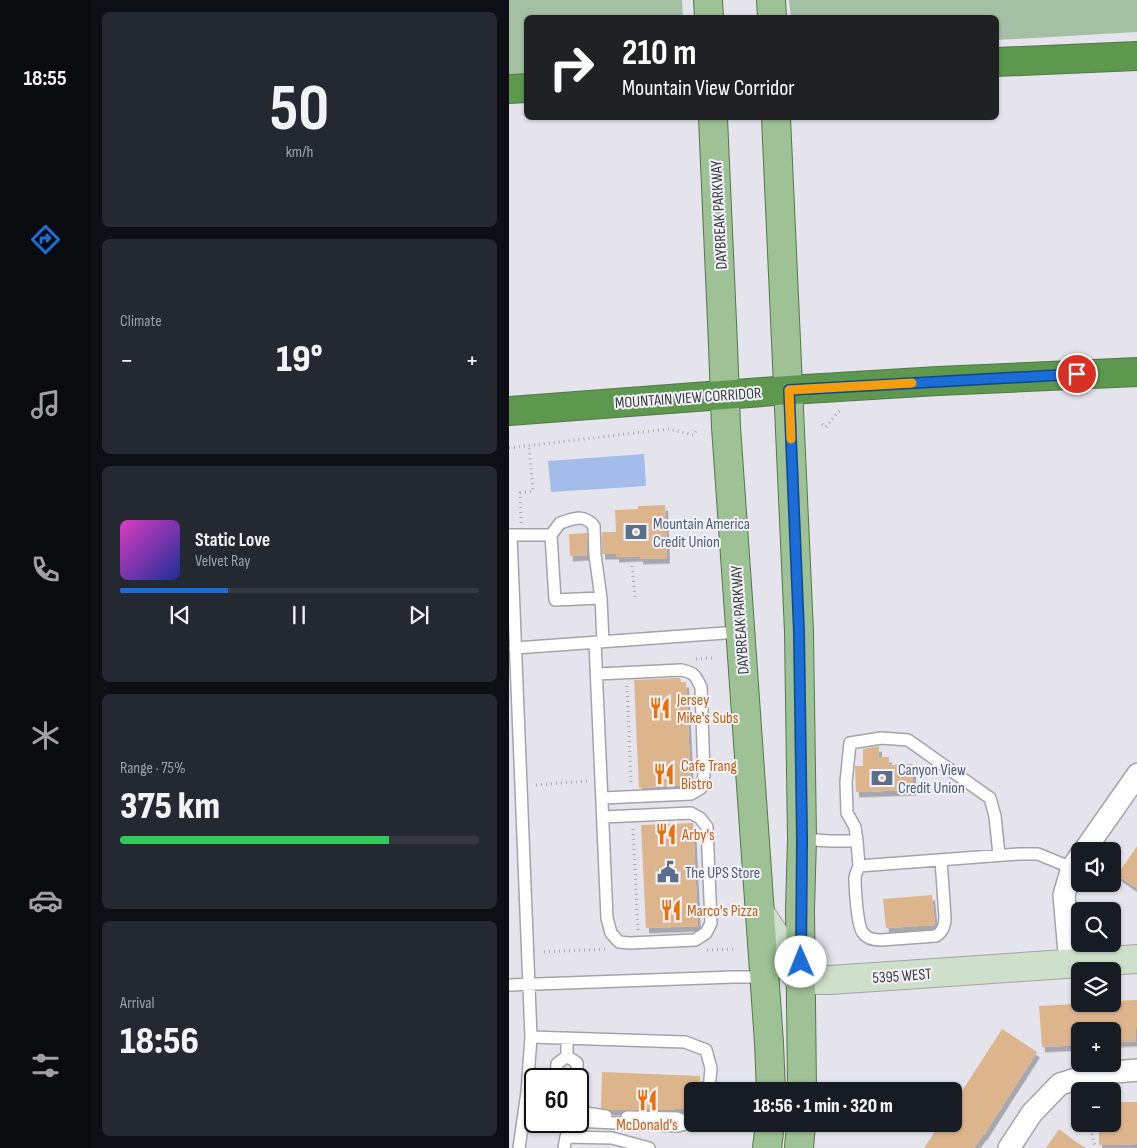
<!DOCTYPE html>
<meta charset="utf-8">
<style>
body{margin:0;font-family:"Sofia Sans Condensed",sans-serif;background:#242831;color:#f1f3f6;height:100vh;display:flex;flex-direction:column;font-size:19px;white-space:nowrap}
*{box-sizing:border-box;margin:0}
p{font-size:16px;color:#9ea1a6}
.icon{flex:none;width:28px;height:28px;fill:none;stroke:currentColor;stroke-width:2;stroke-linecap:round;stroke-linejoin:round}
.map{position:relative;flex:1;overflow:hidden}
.details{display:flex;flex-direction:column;gap:12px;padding:12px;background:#0d0f14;width:419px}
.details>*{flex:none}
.guide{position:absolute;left:15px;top:15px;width:475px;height:105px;border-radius:8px;box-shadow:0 1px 4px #0004;background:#202124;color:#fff;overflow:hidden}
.controls{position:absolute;left:562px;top:842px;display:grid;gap:10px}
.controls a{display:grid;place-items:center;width:50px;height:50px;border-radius:8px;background:#171b24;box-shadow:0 1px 4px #0004;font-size:25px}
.speed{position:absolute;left:15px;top:1068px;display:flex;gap:10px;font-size:25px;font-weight:700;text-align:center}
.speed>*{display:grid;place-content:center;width:65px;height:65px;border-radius:50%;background:#171b24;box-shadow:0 1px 4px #0004;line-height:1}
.speed .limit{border:2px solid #111;border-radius:8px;background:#fff;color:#111}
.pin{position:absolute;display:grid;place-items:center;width:42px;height:42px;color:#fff;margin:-21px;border:2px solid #fff;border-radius:50%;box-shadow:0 1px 5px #0007}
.me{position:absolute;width:55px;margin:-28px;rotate:359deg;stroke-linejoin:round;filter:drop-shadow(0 0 4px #0008)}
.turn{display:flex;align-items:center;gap:18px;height:105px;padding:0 15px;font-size:22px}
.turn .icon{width:65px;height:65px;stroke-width:2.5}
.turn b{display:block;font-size:35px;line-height:42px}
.big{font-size:38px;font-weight:800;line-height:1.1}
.details .widget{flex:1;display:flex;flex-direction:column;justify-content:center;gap:8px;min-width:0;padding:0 18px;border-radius:8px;background:#242831}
.details .dial{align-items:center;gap:0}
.dial b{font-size:65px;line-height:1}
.song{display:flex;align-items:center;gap:15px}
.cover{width:60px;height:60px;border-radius:8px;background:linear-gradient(135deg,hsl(310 70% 55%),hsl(230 70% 35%))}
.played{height:5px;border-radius:2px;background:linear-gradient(90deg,#1b6dd8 30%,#363941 30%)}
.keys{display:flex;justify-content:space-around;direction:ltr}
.heat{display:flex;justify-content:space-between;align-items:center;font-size:28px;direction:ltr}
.charge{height:8px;border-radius:4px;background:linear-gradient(90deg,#34c759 75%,#363941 0)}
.trip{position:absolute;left:175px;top:1082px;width:278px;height:50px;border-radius:8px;background:#171b24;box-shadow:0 1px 4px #0004;font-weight:800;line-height:50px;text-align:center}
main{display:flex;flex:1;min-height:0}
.tab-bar{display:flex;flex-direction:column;width:90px;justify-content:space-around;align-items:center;background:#090b0e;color:#9ea1a6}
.tab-bar .icon{width:35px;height:35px}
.tab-bar .current{color:#1b6dd8}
.tab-bar b{font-size:22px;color:#f1f3f6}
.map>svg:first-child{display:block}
.green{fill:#a4bfa4}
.water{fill:#a3bcea}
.building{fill:#ddb58d;filter:url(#shadow)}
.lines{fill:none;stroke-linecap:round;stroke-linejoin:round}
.lane-casing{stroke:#a4a3aa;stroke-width:14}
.street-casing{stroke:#a4a3aa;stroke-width:24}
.secondary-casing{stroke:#a4a3aa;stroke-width:30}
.primary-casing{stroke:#527849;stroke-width:30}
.highway-casing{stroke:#527849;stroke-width:30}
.path{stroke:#a8a8ae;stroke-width:3;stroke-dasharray:1 4;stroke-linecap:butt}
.lane{stroke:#fff;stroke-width:11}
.street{stroke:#fff;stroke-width:21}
.secondary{stroke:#cfe0ca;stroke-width:28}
.primary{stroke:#9ec195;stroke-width:28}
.highway{stroke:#5e984e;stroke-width:28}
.route-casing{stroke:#12478c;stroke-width:12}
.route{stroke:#1b6dd8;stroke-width:9}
.slow{stroke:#f59e0b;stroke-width:9}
.labels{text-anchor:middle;stroke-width:4;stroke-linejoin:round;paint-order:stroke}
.street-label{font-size:16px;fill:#3c3c3f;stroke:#f2f2fa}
.service-label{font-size:16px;fill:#4e5e75;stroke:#f2f2fa;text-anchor:start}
.food-label{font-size:16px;fill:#c56008;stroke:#f2f2fa;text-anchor:start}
</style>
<main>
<nav class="tab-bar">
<b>18:55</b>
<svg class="icon current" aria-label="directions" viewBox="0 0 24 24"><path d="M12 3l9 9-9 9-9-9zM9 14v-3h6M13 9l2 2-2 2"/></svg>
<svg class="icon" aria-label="music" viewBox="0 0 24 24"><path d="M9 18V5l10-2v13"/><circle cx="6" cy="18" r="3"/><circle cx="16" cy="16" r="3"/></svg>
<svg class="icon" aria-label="phone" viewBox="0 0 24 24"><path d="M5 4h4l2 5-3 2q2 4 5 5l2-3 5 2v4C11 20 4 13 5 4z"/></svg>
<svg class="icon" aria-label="climate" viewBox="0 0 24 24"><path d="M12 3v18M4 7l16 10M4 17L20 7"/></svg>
<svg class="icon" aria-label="car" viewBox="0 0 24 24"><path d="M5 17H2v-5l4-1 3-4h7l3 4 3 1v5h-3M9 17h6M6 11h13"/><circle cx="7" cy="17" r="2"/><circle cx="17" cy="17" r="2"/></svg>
<svg class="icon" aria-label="filters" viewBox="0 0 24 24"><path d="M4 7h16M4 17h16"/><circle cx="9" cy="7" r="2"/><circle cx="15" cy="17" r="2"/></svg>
</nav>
<section class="details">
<div class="widget dial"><b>50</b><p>km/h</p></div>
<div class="widget"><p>Climate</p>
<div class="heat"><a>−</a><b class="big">19°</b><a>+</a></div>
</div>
<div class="widget">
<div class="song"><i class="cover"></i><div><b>Static Love</b><p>Velvet Ray</p></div></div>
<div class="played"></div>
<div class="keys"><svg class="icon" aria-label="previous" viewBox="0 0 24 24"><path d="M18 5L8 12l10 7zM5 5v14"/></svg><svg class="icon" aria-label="pause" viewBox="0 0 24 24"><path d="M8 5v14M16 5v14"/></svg><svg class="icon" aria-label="next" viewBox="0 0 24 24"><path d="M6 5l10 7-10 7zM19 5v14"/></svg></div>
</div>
<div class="widget"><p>Range · 75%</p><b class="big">375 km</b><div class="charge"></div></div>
<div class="widget"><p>Arrival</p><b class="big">18:56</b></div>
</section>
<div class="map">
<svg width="629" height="1148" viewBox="0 0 629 1148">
<defs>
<filter id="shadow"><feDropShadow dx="3" dy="5.5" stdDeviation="0" flood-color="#0004"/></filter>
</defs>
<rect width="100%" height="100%" fill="#e5e4ec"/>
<path class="green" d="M0 0H173L174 17 18 18 17 73 0 74Z
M280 0H628V32L488 40V18L282 17Z"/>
<path class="water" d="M135 454 137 486 42 492 39 461Z"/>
<path class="building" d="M156 505 158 558 131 559V556L107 557V554H93V532H107L106 510 129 509V506Z
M78 533V555L61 556 60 534Z
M171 678 172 682H177L182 785 130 788 125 680Z
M370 746V757H380V765L404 764V790L347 792 346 766H354V749Z
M184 823 189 926 137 928 132 825Z
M629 845V889L608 875Z
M423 895 426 925 377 928 374 899Z
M629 1000V1028H627V1041L604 1042V1031H571V1045L533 1047 530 1006 567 1004H604V1001Z
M493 1029 528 1052 475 1135H474L465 1148H415L431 1124H444V1105Z
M93 1072 191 1076 190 1091H184V1109L166 1108V1110H101L92 1108Z
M604 1102H629V1144L590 1145V1124H604Z
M550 1129 566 1141 577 1148H537Z"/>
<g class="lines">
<g class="lane-casing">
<path id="lane" d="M42 535 51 523C65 519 74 513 85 526L86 555 92 598
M86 642 98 918 102 933 110 942 121 943 186 940 197 933 202 923 198 827 191 818 182 813 94 817
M6 648 230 632
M88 674 172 670C186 673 186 675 192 687L195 775 192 788 182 794 93 798
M293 839 320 841H348L350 866 510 854H529L563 868
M348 841 346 827 338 813 337 782 341 743 372 738 399 740 481 798 486 816 490 855
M350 866C349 869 347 873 346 877 346 887 348 926 354 933 358 939 365 940 372 940L427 936C434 931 436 926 436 917L432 860
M0 985 225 977H256
M22 1037 176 1042 197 1050 202 1068 200 1091
M58 1056 68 1063V1079
M47 1079 48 1064 58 1056V1038
M69 1112 97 1116
M118 1117 168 1118 179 1123
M65 1121 169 1126 184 1122
M10 1148 18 1092 22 1037 2 535H42L46 600 92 598 94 642
M55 1148 57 1137 103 1138 140 1148"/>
</g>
<g class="street-casing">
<path id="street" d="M575 851 629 774
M561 964 555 895 563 868 571 856
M500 1148 523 1113 551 1084 583 1074 629 1070"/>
</g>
<g class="secondary-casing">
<path id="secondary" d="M251 913 268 938 271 958 292 980H320L396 975 629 959"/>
</g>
<g class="primary-casing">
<path id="primary" d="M199 0 200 18
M262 0 263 18
M204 118 214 345 217 427 260 1043 262 1091
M267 118 290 632 293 839 291 909 293 1091
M258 1148 261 1124
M290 1148 292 1124"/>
</g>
<g class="highway-casing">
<path id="highway" d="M488 62 629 56
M0 89 18 88
M0 411 280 390 429 381 629 372"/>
</g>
<path class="path" d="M313 424 317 427 329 412 331 411
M0 448 159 429 185 435 188 429
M12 523 11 493 24 491 20 445
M123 566 126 597
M187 659 203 658
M118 686 122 782
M27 785 78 781
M124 829 129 930
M198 950 225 949
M35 952 98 949
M581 1124 584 1140 587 1148"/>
<use href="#lane" class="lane"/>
<use href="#street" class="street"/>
<use href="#secondary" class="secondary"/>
<use href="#primary" class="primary"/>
<use href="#highway" class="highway"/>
</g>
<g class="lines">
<g class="route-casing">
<path id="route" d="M292 962 293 839 290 632 280 390 568 374"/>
</g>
<use href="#route" class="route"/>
<path class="slow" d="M282 439 280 390 403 383"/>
</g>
<defs>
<g id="bank-bare" transform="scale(1.725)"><path d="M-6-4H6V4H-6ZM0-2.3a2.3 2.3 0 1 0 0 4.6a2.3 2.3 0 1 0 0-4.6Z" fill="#5c6f8a" stroke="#f2f2fa" stroke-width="2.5" paint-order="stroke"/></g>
<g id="restaurant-bare" transform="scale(1.725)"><path d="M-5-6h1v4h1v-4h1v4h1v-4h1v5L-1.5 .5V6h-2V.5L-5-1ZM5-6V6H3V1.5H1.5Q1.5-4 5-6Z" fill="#e8710a" stroke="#f2f2fa" stroke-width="2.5" paint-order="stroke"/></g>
<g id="civic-bare" transform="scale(1.725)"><path d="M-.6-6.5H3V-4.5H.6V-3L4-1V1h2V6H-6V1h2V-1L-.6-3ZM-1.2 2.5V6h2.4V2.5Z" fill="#5c6f8a" stroke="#f2f2fa" stroke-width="2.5" paint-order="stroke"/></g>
</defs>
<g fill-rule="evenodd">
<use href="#bank-bare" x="127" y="532"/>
<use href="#restaurant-bare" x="151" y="708"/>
<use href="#restaurant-bare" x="155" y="774"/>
<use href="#bank-bare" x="373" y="778"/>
<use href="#restaurant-bare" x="157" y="834"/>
<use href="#civic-bare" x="159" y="872"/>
<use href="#restaurant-bare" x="162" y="910"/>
<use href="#restaurant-bare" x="138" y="1100"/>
</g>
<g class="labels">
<g class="street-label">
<text transform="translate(209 215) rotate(-93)" y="6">DAYBREAK PARKWAY</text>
<text transform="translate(179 397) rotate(-4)" y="6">MOUNTAIN VIEW CORRIDOR</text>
<text transform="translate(230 620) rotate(-94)" y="6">DAYBREAK PARKWAY</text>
<text transform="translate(393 975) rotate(-4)" y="6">5395 WEST</text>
</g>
<g class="service-label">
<text x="144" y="529">Mountain America<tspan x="144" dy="18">Credit Union</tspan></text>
<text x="389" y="775">Canyon View<tspan x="389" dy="18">Credit Union</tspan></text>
<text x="176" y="878">The UPS Store</text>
</g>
<g class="food-label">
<text x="168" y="705">Jersey<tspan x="168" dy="18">Mike's Subs</tspan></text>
<text x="172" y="771">Cafe Trang<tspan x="172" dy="18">Bistro</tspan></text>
<text x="173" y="840">Arby's</text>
<text x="178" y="916">Marco's Pizza</text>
<text x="138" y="1130" text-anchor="middle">McDonald's</text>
</g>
</g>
</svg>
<div class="controls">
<a><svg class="icon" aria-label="sound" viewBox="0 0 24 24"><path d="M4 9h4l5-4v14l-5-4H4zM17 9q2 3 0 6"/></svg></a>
<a><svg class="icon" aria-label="search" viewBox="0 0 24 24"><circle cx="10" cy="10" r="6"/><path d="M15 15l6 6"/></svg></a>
<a><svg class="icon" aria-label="layers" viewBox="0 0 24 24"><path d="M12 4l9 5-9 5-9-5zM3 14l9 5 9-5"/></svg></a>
<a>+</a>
<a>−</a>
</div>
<div class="speed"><div class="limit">60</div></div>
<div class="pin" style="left:568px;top:374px;background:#d93025"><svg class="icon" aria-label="arrive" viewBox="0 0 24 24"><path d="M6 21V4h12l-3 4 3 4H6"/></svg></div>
<svg class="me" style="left:292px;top:962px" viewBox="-20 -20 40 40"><circle r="19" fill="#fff"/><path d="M0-13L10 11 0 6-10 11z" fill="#1b6dd8"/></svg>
<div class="trip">18:56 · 1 min · 320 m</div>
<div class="guide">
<div class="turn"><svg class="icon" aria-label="right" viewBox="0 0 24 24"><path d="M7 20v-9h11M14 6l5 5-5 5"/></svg><div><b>210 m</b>Mountain View Corridor</div></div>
</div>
</div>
</main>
